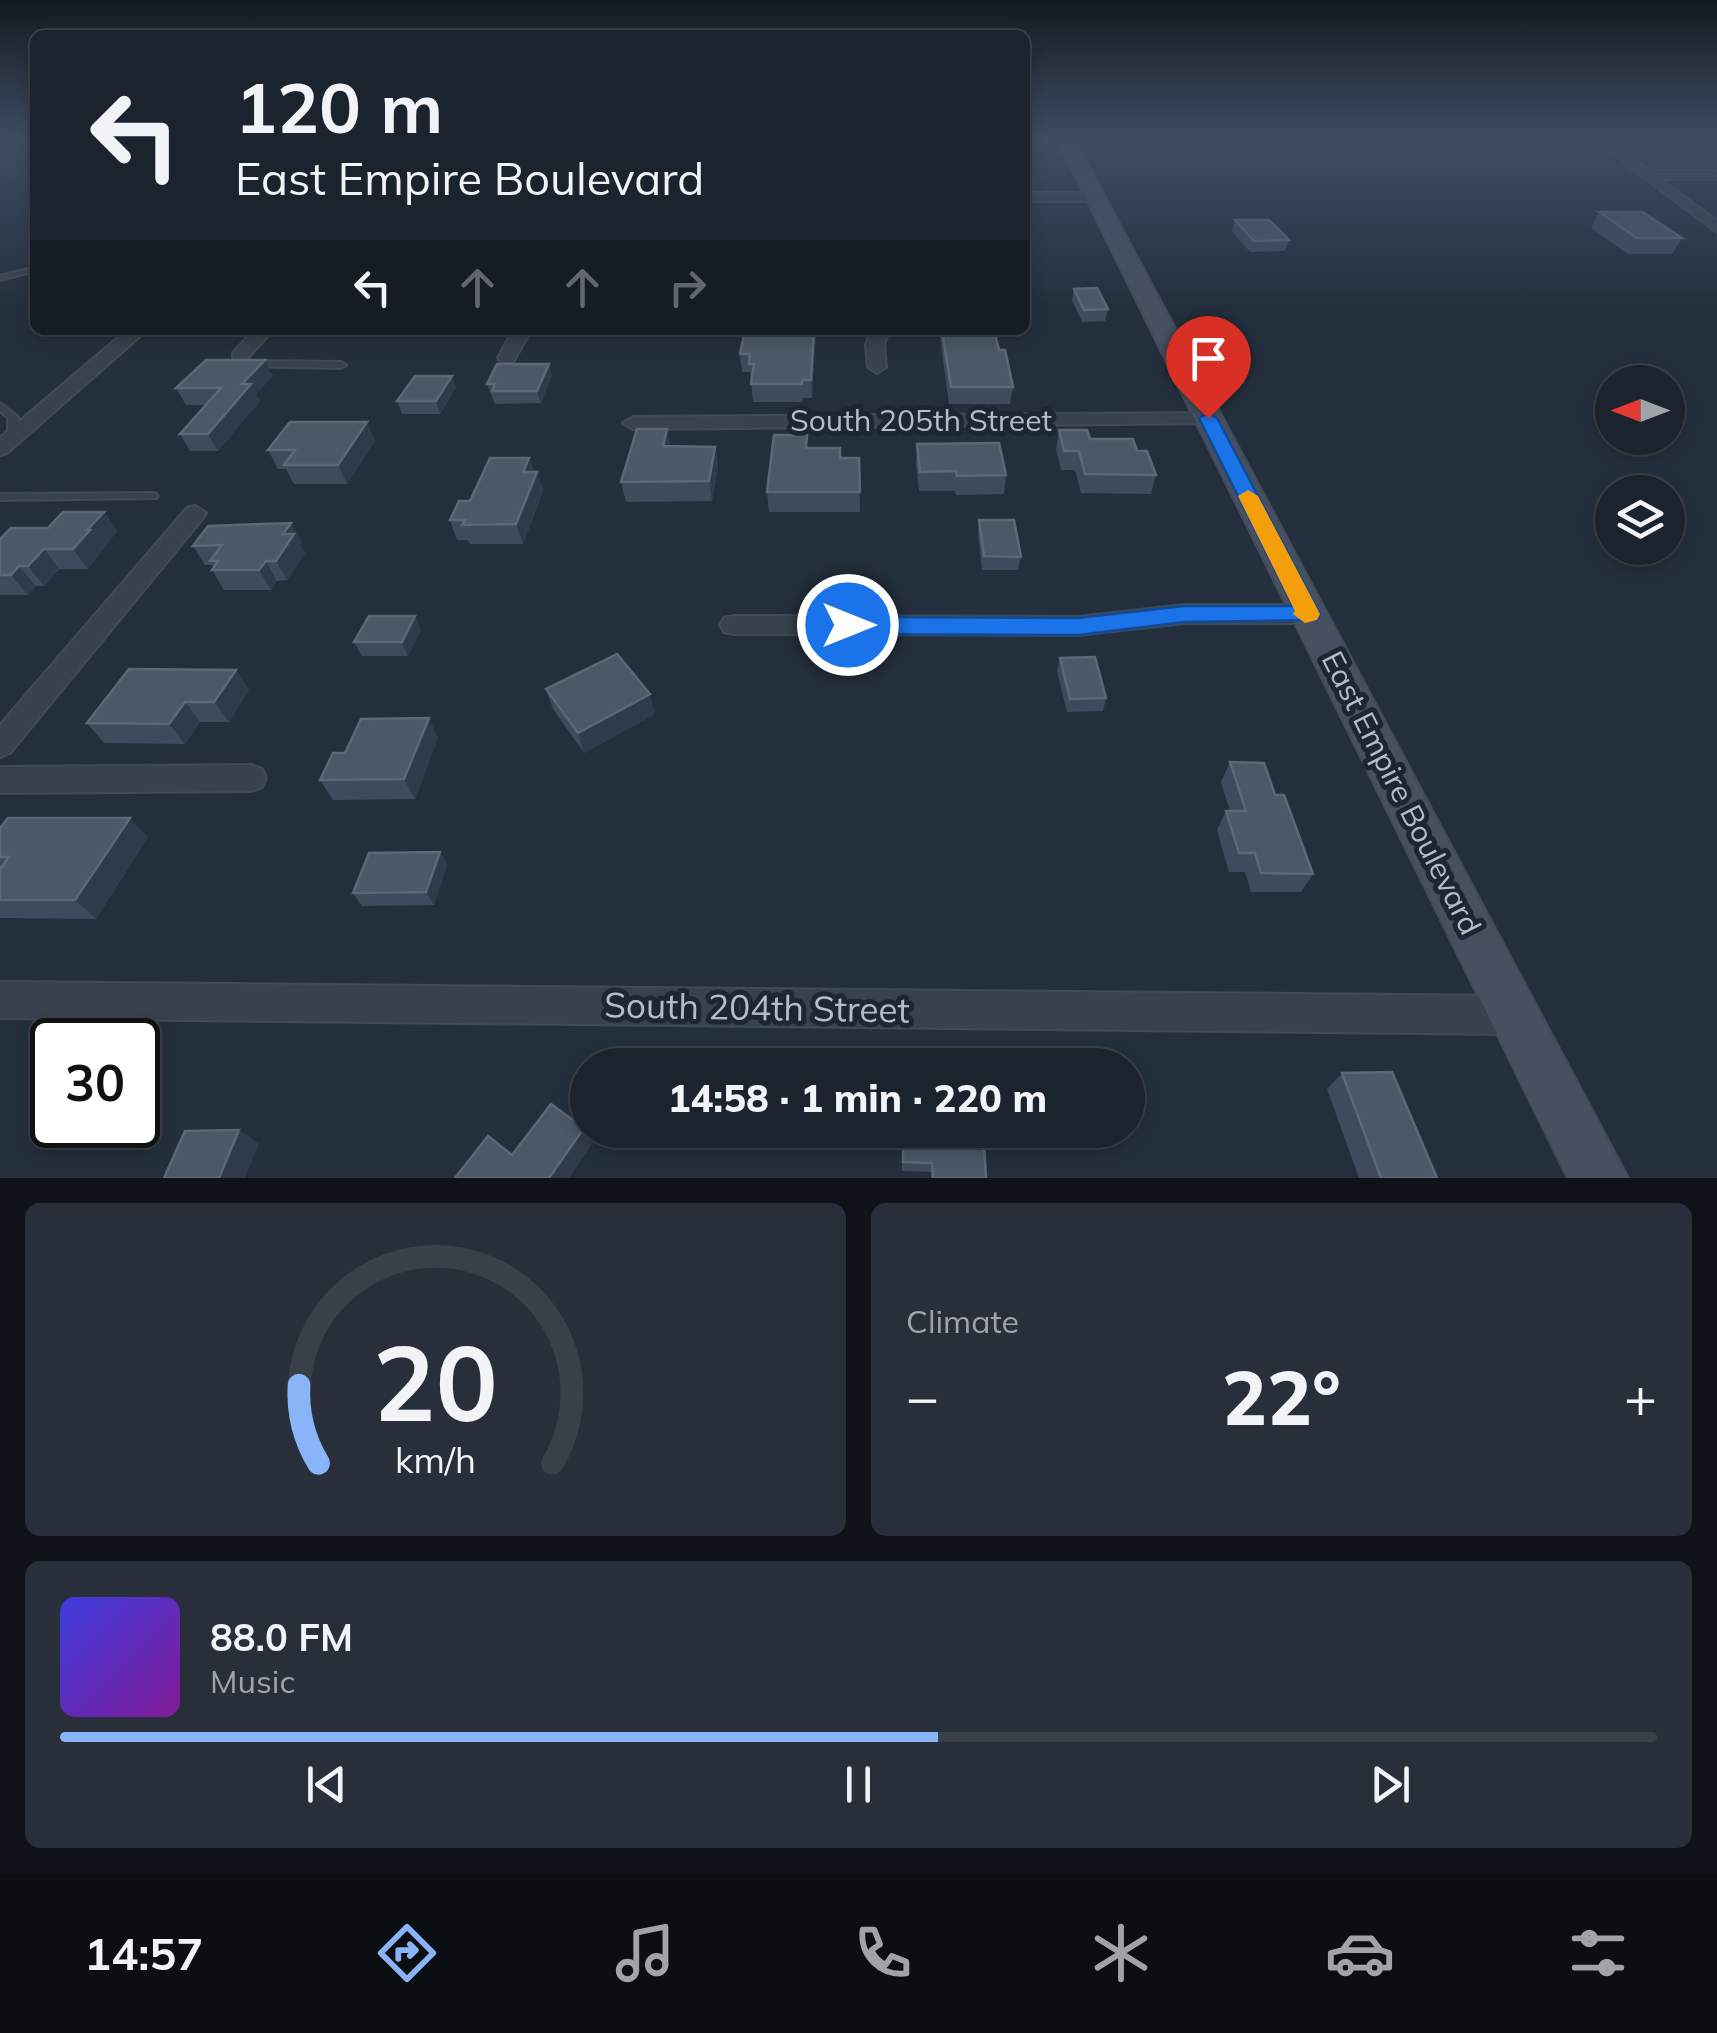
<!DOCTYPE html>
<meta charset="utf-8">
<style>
body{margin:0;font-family:Mulish,sans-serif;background:#282f3a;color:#f1f3f6;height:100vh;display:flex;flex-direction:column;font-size:38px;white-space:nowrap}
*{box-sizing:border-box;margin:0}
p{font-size:32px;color:#a0a4aa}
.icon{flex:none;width:55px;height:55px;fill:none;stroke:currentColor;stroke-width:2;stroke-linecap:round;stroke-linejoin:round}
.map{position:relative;height:1178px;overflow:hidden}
.sheet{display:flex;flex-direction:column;gap:25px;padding:25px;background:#0f1319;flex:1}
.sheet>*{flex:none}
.top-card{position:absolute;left:30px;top:30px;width:1000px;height:305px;border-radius:15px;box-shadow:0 5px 15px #0003,0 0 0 2px #39404a;background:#1b232e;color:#f1f3f6;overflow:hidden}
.needle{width:65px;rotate:270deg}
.fabs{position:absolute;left:1595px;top:365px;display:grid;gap:20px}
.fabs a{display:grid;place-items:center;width:90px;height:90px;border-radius:50%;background:#1b232e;box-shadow:0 5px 15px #0003,0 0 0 2px #39404a;font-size:50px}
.speed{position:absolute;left:30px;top:1018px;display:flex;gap:20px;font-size:50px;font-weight:700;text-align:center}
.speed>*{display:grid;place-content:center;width:130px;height:130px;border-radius:50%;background:#1b232e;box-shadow:0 5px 15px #0003,0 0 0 2px #39404a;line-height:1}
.speed .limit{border:5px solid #111;border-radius:15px;background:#fff;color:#111}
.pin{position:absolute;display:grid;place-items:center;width:85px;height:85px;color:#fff;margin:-102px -42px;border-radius:50% 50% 50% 0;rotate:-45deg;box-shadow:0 0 10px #0007}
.pin .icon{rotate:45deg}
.me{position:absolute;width:110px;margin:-55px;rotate:90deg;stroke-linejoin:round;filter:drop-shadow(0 0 8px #0008)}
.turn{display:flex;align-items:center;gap:35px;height:210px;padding:0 40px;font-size:45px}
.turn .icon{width:130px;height:130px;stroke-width:2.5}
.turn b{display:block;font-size:70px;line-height:85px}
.lanes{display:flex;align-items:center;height:95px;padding:0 40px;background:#0003;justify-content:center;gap:50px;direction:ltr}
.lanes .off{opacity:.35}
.big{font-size:75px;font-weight:800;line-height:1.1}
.sheet .tile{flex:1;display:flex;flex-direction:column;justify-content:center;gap:15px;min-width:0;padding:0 35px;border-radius:15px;background:#282f3a}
.sheet .dial{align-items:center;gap:0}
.dial svg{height:260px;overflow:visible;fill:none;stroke:#39404a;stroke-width:7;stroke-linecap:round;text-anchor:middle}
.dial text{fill:#f1f3f6;stroke:none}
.song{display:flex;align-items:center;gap:30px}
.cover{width:120px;height:120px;border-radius:15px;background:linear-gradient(135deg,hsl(240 70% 55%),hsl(290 70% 35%))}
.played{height:10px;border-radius:5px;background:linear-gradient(90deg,#8ab4f8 55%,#39404a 55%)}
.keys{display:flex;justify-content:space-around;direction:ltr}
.heat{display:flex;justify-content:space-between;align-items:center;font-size:55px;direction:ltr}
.sheet .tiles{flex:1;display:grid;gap:25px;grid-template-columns:1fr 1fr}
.tile:last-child{grid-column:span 2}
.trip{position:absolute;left:570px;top:1048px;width:575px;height:100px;border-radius:50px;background:#1b232e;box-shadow:0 5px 15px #0003,0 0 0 2px #39404a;font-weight:800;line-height:100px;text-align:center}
.menu{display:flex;height:160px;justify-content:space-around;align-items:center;background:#0b0e12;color:#a0a4aa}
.menu .icon{width:70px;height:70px}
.menu .current{color:#8ab4f8}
.menu b{font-size:45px;color:#f1f3f6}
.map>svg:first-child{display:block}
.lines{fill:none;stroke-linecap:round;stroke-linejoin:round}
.lane-casing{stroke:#414a57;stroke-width:4}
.street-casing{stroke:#414a57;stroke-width:4}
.secondary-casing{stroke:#414a57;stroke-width:4}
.lane{fill:#38414e;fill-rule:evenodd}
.street{fill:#38414e;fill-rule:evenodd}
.secondary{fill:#465061;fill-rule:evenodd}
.wall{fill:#3f4b5c}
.shaded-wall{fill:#2f3b4b}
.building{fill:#4b5868;stroke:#5c6777;stroke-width:2.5}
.route{fill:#1a73e8;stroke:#114b97;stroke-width:2.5}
.slow{fill:#f59e0b}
.labels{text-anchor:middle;stroke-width:10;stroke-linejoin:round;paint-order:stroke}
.street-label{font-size:30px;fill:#b4bcc9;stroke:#1d2633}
.near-street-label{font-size:35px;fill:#b4bcc9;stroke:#1d2633}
</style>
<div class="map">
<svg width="1717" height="1178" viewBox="0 0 1717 1178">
<rect width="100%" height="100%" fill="#242f3e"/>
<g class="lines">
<g class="lane-casing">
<path id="lane" d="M35 267V271L0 280V276Z
M251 361 341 362 346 365 341 368 248 366 246 364Z
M0 403 18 417 17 440 13 441 8 438V418L0 411Z
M152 493 156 494 158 496 156 498 0 500V494Z"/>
</g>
<g class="street-casing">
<path id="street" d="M1595 141H1609L1649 171H1717V179H1660L1717 221V232Z
M1025 193H1094L1101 197 1094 201H1025Z
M127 330H147L7 453 0 455V438Z
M254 330H273L245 361H233V353Z
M513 330H531L513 362H501L498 358Z
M871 330H889L884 345 886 367 877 373 868 367 866 345Z
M1208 413 1218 419 1215 423 633 429 623 423 633 417Z
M195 506 206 513 203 518 10 753 0 757V725L187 508Z
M1184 605H1309L1318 608 1322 614 1318 620 1309 623H1184L1078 635 733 634 724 632 720 625 724 618 733 616 1078 617Z
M251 765 262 769 266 778 262 787 251 791 0 793V767Z
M0 982 1515 996 1528 1002 1534 1015 1528 1028 1515 1034 0 1018Z"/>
</g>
<g class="secondary-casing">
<path id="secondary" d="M1058 141H1075L1628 1178H1568Z"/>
</g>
<use href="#lane" class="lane"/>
<use href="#street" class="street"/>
<use href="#secondary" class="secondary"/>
</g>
<path class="wall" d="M1599 212 1682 238 1672 254H1628L1591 228Z
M1235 220 1289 240 1285 251 1250 252 1232 231Z
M1074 289 1108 309 1105 321 1082 322 1072 300Z
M745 330H816L812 398H803L802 402H753L750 372H742L740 354Z
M939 330H994L1013 387 1010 404H949Z
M549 364 552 376 541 403 495 404 487 384Z
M273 376 256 394 260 401 218 451H190L180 434 206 405H186L176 388Z
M452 376 456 388 440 414H402L397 401Z
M667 429 670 446 715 447 718 466 712 501 626 502 621 482Z
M1059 430 1137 451 1156 475 1151 494 1081 493 1075 470H1061L1056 449Z
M807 435V448L840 458H859L860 512H769L767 492Z
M375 441 347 484H294L286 469H278L268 450Z
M917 444 1006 475 1004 494 956 495 955 491H919L916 463Z
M529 458 534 472H537L543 491 523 544H470L468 540H457L450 520 470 501Z
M104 512 117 531 88 569H59L44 586H36L28 595H0V539L48 528Z
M979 520 1021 557 1018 570H982L978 533Z
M302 542 300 545 305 553 287 580 277 581 271 590H224L212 570 214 568 212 565H205L193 546Z
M421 630 408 656H362L354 642Z
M1060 658 1106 698 1103 711 1067 712 1057 671Z
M236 670 249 690 229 722H200L185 744 104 743 87 723Z
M546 689 655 714 584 753 553 709Z
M438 738 415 799 333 800 320 780 345 753Z
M1230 762 1275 795 1313 874 1301 892H1251L1245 872H1229L1217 830 1226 811H1230L1221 782Z
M0 828 148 837 96 919 0 918Z
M440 852 447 865 434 905 362 906 353 893Z
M1342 1073 1437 1178H1359L1327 1089Z
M902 1130 986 1178H931V1172L902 1171Z"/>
<path class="shaded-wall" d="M814 330H816L812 398 811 380Z
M265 360 273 376 256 394 260 401 218 451 208 434 242 384Z
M549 364 552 376 541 403 537 391Z
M452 376 456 388 440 414 436 401Z
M367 422 375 441 347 484 338 465Z
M667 429 670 448 663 446Z
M715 447 718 466 712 501 709 481Z
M529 458 535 477 523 472Z
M537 472 543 491 523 544 516 524Z
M104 512 117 531 88 569 73 549 87 530Z
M291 523 302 542 300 545 305 553 287 580 276 561 283 534Z
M44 549 59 569 44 586 28 566Z
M266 561 277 581 271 590 259 570Z
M19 566 36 586 28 595 11 575Z
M415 616 421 630 408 656 402 642Z
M236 670 249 690 229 722 214 702Z
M650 694 655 714 584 753 578 733Z
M185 702 200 722 185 744 169 724Z
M429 718 438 738 415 799 404 779Z
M130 818 148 837 96 919 75 900Z
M440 852 447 865 434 905 426 892Z
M584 1128 593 1143 569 1178H549Z
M239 1130 259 1144 245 1178H219Z"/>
<path class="building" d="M1599 212H1642L1682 238H1637Z
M1235 220H1269L1289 240 1254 241Z
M1097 288 1108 309 1084 310 1074 289Z
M745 330H814L811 380H802V384H751L754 364H749L750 354H740Z
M942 330H994L999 350H1005L1013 387H951Z
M206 360H265L242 384H251L208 434H180L221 388H176Z
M497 364H549L537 391H492L495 384H487Z
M415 376H452L436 401H397Z
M290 422H367L338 465H284L295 450H268Z
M637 429H667L663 446 715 447 709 481 621 482Z
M1059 430H1087L1090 439H1133L1137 451H1147L1156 475 1085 474 1079 451H1064Z
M774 435H807L806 448H840V458H859L860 492H767Z
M999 443 1006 475 957 476 956 471 920 472 917 444Z
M490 458H529L523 472H537L516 524 462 525 465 520H450L459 501H470Z
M63 512H104L87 530H90L73 549H44L28 566H19L11 575H0V539L11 528H48Z
M979 520H1014L1021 557 984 556Z
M291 523 283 534H294L276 561H266L259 570H212L218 561H210L222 545 193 546 208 526Z
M369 616H415L402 642H354Z
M617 654 650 694 578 733 546 689Z
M1095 657 1106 698 1070 699 1060 658Z
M129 669 236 670 214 702H185L169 724 87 723Z
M429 718 404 779 320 780 333 753H345L361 719Z
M1230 762 1264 763 1275 795H1284L1313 874 1261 873 1255 853H1239L1226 811H1246Z
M8 818H130L75 900H0V869L9 857H0V828Z
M440 852 426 892 353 893 369 853Z
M1392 1072 1437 1178H1381L1342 1073Z
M551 1104 584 1128 549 1178H455L488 1136 512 1155Z
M239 1130 219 1178H164L185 1131Z
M903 1130H983L986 1178H933L932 1163 903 1162Z"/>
<linearGradient id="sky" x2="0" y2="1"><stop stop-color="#141a22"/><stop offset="0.46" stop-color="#3f4d63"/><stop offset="1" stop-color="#3f4d63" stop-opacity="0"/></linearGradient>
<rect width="1717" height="306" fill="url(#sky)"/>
<path class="route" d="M1208 413 1217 418 1320 614 1317 620 1184 622 1078 635 848 634 836 625 848 617 1078 618 1184 606H1293L1199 418Z"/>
<path class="slow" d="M1248 490 1258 496 1320 614 1317 620 1305 623 1293 614 1295 611 1238 496Z"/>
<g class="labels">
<g class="street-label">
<text x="921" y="431">South 205th Street</text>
<text transform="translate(1401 793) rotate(63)" y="10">East Empire Boulevard</text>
</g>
<g class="near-street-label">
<text transform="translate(757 1008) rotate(1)" y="12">South 204th Street</text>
</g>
</g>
</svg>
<div class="fabs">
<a><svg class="needle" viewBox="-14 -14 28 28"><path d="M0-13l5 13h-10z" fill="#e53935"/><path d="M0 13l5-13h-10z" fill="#a0a4aa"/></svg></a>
<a><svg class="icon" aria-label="layers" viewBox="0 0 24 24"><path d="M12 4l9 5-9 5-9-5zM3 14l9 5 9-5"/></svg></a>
</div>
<div class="speed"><div class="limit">30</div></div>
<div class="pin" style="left:1208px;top:418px;background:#d93025"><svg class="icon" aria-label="arrive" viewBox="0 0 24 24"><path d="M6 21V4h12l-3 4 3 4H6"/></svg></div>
<svg class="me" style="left:848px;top:625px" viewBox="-20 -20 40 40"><circle r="17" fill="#1a73e8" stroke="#fff" stroke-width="3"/><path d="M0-11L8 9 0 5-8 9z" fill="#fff"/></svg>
<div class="trip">14:58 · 1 min · 220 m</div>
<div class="top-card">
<div class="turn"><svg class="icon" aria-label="left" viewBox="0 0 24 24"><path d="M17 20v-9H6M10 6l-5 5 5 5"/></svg><div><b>120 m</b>East Empire Boulevard</div></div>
<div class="lanes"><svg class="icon" aria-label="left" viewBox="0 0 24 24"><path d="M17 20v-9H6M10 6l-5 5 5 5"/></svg><svg class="icon off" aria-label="ahead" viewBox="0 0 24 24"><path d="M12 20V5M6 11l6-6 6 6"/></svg><svg class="icon off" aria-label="ahead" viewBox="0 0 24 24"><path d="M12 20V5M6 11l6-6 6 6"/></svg><svg class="icon off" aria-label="right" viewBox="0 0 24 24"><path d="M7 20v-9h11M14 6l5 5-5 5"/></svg></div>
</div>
</div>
<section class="sheet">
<div class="tiles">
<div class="tile dial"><svg viewBox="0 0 100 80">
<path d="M14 69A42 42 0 1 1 86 69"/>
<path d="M14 69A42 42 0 0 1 8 45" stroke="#8ab4f8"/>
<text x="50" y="56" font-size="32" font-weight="700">20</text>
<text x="50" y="72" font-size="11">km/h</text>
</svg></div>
<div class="tile"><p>Climate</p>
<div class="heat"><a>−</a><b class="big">22°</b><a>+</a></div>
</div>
<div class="tile">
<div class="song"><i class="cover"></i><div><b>88.0 FM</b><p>Music</p></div></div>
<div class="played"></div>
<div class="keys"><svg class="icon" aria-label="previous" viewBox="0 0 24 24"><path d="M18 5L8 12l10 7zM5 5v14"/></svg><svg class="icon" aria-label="pause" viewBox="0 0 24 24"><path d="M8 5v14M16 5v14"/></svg><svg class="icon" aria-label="next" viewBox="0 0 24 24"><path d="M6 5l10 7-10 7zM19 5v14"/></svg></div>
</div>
</div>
</section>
<nav class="menu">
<b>14:57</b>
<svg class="icon current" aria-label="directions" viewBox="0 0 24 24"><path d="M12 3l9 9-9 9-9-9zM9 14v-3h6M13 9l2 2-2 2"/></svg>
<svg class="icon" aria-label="music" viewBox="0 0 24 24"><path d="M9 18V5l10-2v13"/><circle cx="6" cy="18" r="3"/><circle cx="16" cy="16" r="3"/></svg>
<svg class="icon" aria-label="phone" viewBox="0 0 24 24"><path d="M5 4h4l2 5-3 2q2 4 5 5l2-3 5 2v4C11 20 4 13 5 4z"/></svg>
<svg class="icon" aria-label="climate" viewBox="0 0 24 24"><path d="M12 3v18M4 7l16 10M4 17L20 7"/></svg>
<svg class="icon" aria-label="car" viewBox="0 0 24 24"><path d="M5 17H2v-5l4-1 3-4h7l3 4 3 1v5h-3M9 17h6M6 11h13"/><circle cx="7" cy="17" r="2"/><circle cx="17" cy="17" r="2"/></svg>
<svg class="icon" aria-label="filters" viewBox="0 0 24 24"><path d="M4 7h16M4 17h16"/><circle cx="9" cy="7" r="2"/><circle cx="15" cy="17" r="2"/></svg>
</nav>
